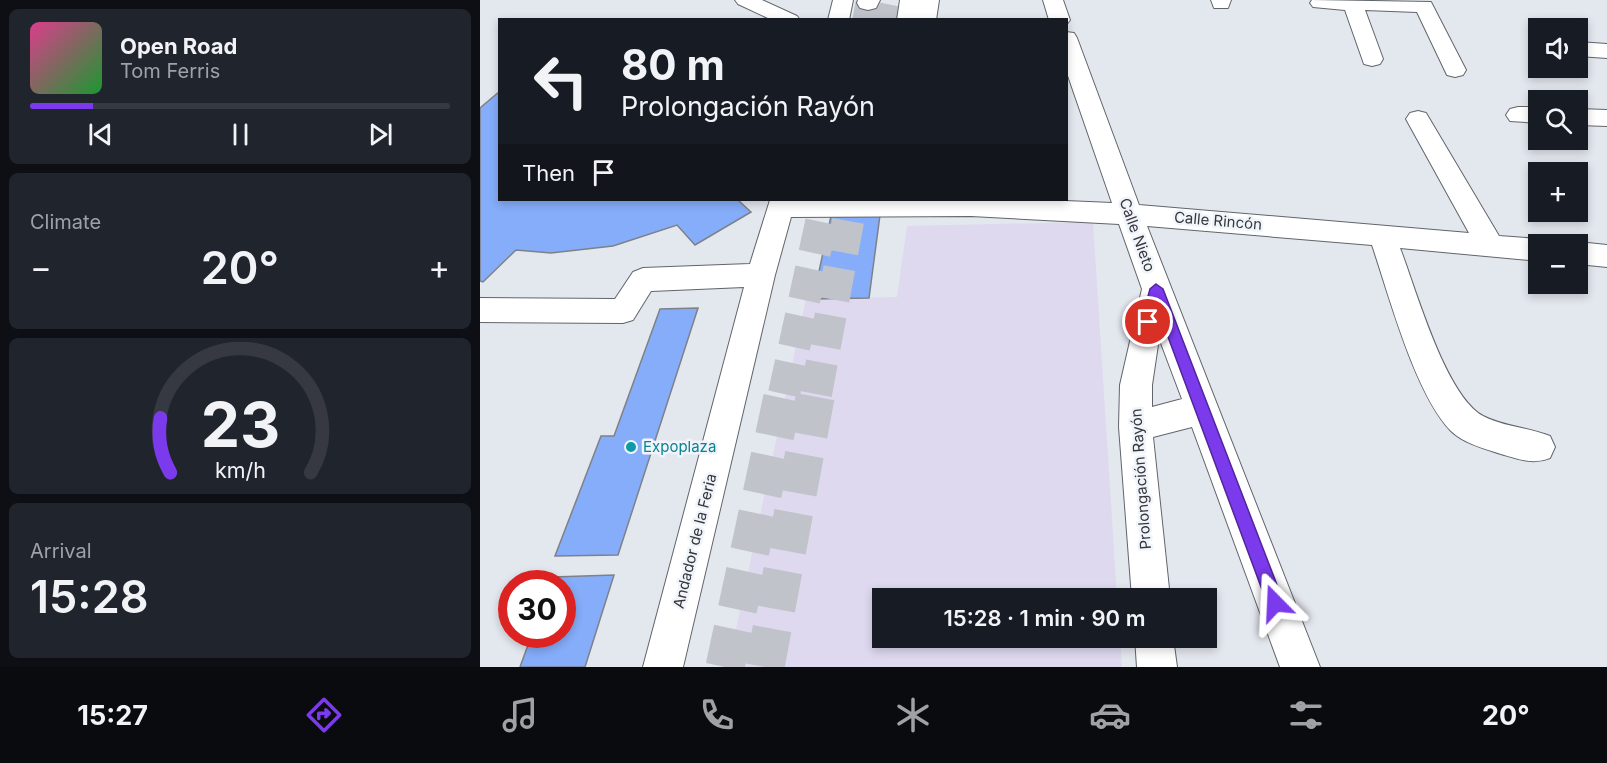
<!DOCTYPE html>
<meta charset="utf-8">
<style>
body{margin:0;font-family:Inter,sans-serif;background:#20242c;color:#f1f3f6;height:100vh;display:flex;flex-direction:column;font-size:22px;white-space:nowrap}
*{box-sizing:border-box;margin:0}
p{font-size:20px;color:#9ea1a6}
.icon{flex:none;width:33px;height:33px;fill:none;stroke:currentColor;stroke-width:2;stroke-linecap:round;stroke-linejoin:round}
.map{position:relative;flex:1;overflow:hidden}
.panel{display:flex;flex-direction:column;gap:9px;padding:9px;background:#0d0f14;width:480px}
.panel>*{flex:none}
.banner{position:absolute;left:18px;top:18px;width:570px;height:183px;border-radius:0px;box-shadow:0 3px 9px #0003;background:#171b24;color:#f1f3f6;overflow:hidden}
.tools{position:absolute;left:1048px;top:18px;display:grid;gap:12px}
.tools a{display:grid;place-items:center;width:60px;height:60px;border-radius:0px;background:#171b24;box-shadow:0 3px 9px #0003;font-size:30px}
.speed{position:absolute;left:18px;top:570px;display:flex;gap:12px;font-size:30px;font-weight:700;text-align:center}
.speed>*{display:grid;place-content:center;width:78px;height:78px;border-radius:50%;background:#171b24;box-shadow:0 3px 9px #0003;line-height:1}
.speed .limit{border:9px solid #d22;background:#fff;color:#111}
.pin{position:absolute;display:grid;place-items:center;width:51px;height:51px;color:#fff;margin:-26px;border:3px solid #fff;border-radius:50%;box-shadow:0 2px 6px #0007}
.me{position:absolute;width:66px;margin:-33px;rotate:339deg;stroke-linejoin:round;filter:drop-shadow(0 0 4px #0008)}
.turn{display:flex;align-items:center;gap:21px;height:126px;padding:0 24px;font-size:27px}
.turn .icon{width:78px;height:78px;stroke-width:2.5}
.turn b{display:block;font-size:42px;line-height:51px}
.then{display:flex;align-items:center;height:57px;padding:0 24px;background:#0003;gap:12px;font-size:22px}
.big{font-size:45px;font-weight:600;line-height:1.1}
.panel .tile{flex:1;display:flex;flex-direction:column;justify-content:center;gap:9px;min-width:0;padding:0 21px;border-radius:9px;background:#20242c}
.panel .dial{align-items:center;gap:0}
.dial svg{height:156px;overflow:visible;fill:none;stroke:#363941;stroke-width:7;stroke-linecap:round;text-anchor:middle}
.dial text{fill:#f1f3f6;stroke:none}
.song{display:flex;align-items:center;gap:18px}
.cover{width:72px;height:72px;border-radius:9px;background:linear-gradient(135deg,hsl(330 70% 55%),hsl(130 70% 35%))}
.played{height:6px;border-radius:3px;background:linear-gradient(90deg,#7c3aed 15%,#363941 15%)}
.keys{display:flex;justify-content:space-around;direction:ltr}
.heat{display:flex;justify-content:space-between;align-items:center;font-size:33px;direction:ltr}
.trip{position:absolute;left:392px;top:588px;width:345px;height:60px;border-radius:0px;background:#171b24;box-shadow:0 3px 9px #0003;font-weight:600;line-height:60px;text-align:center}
.menu{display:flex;height:96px;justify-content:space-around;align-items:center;background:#090b0e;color:#9ea1a6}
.menu .icon{width:42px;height:42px}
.menu .on{color:#7c3aed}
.menu b{font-size:27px;color:#f1f3f6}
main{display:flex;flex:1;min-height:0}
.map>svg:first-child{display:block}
.commercial{fill:#ded9ef}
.building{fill:#85adfa;stroke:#7e8188;stroke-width:1.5}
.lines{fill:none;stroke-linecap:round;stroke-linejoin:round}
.major-tunnel-far2{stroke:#c0c4ca;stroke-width:25;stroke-dasharray:25 13;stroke-linecap:butt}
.major-tunnel-far1{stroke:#c0c4ca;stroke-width:32;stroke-dasharray:32 16;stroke-linecap:butt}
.major-tunnel{stroke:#c0c4ca;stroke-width:39;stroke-dasharray:39 20;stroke-linecap:butt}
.minor-casing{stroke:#61656b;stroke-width:2}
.major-casing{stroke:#61656b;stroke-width:2}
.minor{fill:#fff;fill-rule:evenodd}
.major{fill:#fff;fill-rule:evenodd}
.route{fill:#7c3aed;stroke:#51269a;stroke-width:1.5}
.culture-dot{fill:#0f9aa8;stroke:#f0f4fb;stroke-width:2}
.labels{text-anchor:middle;stroke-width:5;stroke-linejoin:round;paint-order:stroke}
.street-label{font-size:15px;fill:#36373a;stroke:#f0f4fb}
.culture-label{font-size:15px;fill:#0d838f;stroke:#f0f4fb;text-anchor:start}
</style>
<main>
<section class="panel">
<div class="tile">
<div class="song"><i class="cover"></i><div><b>Open Road</b><p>Tom Ferris</p></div></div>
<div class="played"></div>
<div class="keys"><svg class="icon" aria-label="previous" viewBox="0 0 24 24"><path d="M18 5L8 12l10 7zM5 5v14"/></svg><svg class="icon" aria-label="pause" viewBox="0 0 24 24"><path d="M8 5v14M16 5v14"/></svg><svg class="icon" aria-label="next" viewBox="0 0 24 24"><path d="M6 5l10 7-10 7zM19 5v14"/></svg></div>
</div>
<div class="tile"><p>Climate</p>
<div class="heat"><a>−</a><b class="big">20°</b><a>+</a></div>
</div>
<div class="tile dial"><svg viewBox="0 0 100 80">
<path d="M14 69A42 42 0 1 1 86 69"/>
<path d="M14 69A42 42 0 0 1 9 41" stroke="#7c3aed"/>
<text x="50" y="56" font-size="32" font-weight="700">23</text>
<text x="50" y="72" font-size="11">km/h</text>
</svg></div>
<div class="tile"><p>Arrival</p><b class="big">15:28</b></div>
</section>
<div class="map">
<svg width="1127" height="667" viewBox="0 0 1127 667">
<rect width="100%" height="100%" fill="#e3e7ee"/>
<path class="commercial" d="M613 222 637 598H402V638H640L642 667H248L326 299 417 297 427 226Z"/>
<path class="building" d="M20 91V200H258L271 212 215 245 197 225 133 246 71 253 36 250 3 282 0 281V108Z
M400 215 389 298 333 299 351 216Z
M218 308 138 555 75 556 121 436H134L180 309Z
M134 575 105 667H40L52 634H82V584H70L73 577Z"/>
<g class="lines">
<path class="major-tunnel-far2" d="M385 20 388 3
M409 20 412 5"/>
<path class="major-tunnel-far1" d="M304 394 346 200
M336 394 372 200"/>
<path class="major-tunnel" d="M245 667 304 392
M285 667 336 392"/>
<g class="minor-casing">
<path id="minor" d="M255 0H282L317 16 320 20H292L258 4Z
M353 0H373L369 20H348Z
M439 0H459L456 20H436Z
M563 0H583L590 20 587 24 586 20H569Z
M731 0H751L748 8H734Z
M832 0 951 2 986 70 983 75 975 77 967 75 937 12 885 10 903 59 900 64 892 66 884 64 865 10 833 7 830 3Z
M586 32 594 33 597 38 659 205 989 233 926 119 930 113 938 111 946 113 1019 236 1059 239 1070 244H1059V261L920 248C936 289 965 395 1003 416 1024 427 1048 427 1070 436L1075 447 1070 458C1053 465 1038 459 1021 454 1005 449 983 443 971 431 935 394 909 295 892 245L667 226 840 667H800L712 427 673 437 690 598H652L639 427 640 385 662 289 639 224 491 216 311 217 295 275 203 667H163L264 287 171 291 153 320 143 323 0 322V298L135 299 153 272 163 268 270 264 290 200H562L632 203 586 70ZM679 338 702 399 672 407V385Z
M1098 42 1127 44V58L1098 56Z
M1038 107H1059V123L1030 121 1026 115 1030 109Z
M1098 109 1127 110V126L1098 125Z
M1098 242 1127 245V267L1098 264V244H1091Z
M655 638H693L697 667H657Z"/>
</g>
<g class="major-casing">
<path id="major" d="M378 0H400L396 8 388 10 380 8 377 3Z
M420 0H442L440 20H417Z"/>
</g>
<use href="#minor" class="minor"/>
<use href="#major" class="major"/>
</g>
<path class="route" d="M676 284 683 289 804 603 801 609 795 611 789 609 787 603 678 310 673 326H663L661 322 670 289Z"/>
<circle class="culture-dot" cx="151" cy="447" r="6"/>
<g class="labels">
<g class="street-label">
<text transform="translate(738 221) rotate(5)" y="5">Calle Rincón</text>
<text transform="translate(657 235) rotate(70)" y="5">Calle Nieto</text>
<text transform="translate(661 479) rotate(-94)" y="5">Prolongación Rayón</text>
<text transform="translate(215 541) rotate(-76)" y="5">Andador de la Feria</text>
</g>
<g class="culture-label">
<text x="163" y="452">Expoplaza</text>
</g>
</g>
</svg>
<div class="tools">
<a><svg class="icon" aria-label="sound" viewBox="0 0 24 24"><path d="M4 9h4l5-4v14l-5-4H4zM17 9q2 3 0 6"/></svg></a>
<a><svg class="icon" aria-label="search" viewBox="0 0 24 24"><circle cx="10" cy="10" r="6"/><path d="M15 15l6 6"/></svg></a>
<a>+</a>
<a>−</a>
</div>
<div class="speed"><div class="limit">30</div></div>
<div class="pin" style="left:668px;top:322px;background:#d93025"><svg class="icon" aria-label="arrive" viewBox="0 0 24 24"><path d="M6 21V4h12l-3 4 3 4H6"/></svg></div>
<svg class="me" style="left:795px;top:603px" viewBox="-20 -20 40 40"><path d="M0-17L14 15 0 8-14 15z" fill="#7c3aed" stroke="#fff" stroke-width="4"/></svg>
<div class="trip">15:28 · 1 min · 90 m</div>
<div class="banner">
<div class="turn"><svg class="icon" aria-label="left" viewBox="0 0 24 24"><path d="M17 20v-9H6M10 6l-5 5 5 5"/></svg><div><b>80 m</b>Prolongación Rayón</div></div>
<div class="then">Then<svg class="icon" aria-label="arrive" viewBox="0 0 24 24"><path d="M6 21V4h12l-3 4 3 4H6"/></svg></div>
</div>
</div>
</main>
<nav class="menu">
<b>15:27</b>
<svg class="icon on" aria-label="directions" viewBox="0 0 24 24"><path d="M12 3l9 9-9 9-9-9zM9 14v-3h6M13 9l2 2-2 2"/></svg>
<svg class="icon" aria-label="music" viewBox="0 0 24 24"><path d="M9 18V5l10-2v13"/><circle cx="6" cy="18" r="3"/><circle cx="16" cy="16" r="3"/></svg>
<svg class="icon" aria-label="phone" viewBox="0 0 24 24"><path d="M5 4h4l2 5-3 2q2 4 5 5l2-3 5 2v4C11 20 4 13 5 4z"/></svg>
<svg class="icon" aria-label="climate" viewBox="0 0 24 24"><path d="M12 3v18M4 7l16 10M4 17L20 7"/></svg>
<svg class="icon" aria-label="car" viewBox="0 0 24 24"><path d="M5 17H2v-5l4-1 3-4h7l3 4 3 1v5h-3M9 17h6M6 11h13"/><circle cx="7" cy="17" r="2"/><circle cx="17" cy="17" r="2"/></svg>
<svg class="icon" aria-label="filters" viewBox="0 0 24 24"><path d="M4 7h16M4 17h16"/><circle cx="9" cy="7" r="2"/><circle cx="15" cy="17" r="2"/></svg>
<b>20°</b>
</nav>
